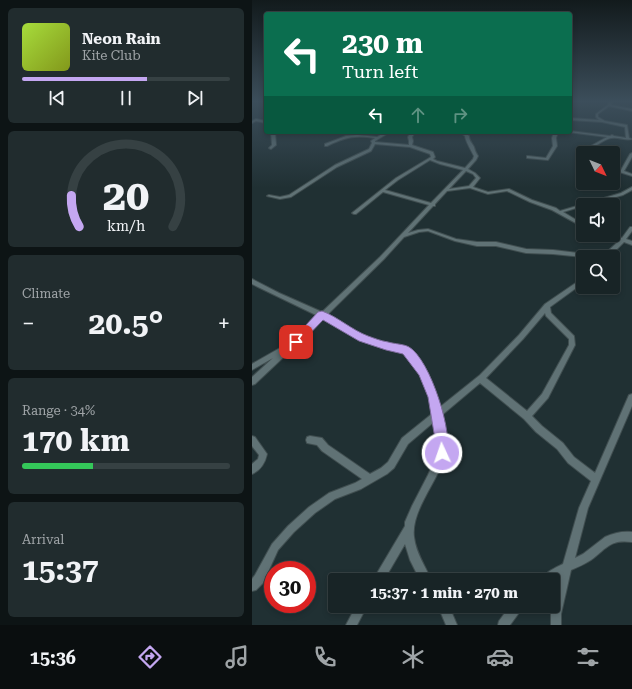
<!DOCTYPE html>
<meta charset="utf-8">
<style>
body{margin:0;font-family:"Roboto Serif",serif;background:#212c2e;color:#f1f3f6;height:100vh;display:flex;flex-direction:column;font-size:15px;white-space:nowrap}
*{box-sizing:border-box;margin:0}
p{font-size:13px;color:#9fa4a7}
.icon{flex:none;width:22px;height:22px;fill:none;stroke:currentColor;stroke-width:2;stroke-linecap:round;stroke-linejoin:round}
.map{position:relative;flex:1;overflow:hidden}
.panel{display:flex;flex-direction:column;gap:8px;padding:8px;background:#0d1415;width:252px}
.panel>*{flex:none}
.top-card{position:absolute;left:12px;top:12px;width:308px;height:122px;border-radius:4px;box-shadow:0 2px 6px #0003,0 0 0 1px #364143;background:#0b6e4f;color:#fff;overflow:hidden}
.needle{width:26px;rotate:133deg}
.controls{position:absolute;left:324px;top:146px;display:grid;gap:8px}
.controls a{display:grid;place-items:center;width:44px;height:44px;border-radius:4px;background:#182426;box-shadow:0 2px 6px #0003,0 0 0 1px #364143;font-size:20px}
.speed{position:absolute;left:12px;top:561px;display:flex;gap:8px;font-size:20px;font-weight:700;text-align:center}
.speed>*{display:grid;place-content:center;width:52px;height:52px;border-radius:50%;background:#182426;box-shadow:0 2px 6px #0003,0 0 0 1px #364143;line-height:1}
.speed .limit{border:6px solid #d22;background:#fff;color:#111}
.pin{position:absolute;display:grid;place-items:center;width:34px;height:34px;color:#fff;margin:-17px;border-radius:8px;box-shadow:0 2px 6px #0006}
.me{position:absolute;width:44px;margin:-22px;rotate:357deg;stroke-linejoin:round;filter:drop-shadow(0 0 3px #0008)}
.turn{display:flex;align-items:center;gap:14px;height:84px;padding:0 12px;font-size:18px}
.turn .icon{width:52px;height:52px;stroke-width:2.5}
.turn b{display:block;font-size:28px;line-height:34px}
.lanes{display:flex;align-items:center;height:38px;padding:0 12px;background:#0003;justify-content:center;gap:20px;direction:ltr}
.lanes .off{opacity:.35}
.big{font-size:30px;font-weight:700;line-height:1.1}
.panel .widget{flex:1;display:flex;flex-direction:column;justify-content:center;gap:6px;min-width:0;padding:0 14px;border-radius:6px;background:#212c2e}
.panel .dial{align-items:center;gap:0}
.dial svg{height:104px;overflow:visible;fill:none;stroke:#364143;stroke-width:7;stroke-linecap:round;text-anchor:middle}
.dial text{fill:#f1f3f6;stroke:none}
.song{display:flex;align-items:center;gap:12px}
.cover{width:48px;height:48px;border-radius:6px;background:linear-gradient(135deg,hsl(80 70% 55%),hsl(70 70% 35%))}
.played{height:4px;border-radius:2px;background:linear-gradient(90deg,#c4a7f1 60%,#364143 60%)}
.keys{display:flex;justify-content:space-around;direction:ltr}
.heat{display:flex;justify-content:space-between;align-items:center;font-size:22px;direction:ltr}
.charge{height:6px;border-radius:3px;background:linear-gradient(90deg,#34c759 34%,#364143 0)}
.trip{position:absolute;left:76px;top:573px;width:232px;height:40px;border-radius:4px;background:#182426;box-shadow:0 2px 6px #0003,0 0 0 1px #364143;font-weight:700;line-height:40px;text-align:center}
.dock{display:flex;height:64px;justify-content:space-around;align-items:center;background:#0a0e0f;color:#9fa4a7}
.dock .icon{width:28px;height:28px}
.dock .active{color:#c4a7f1}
.dock b{font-size:18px;color:#f1f3f6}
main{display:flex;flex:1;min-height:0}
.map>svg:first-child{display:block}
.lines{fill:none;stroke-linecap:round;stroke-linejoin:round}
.minor-casing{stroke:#404e50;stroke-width:2}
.minor{fill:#607275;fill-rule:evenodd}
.route{fill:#c4a7f1;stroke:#7f6d9d}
</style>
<main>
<section class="panel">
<div class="widget">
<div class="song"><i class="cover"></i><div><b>Neon Rain</b><p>Kite Club</p></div></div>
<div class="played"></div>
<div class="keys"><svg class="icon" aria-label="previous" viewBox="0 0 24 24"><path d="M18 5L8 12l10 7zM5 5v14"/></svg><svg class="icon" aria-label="pause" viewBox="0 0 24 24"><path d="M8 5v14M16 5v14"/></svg><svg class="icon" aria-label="next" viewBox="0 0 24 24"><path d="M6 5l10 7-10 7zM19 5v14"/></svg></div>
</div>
<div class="widget dial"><svg viewBox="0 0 100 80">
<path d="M14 69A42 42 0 1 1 86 69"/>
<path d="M14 69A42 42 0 0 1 8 45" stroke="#c4a7f1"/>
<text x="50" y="56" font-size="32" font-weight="700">20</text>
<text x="50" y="72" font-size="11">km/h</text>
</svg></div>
<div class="widget"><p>Climate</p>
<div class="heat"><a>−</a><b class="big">20.5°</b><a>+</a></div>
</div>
<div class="widget"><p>Range · 34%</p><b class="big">170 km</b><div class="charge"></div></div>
<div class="widget"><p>Arrival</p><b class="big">15:37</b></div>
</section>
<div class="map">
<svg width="380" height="625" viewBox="0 0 380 625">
<rect width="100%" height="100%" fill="#203033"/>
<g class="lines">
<g class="minor-casing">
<path id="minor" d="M356 101H360L359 105 380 109V111L357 106 346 114V117L353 121 375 125 377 138 380 139C374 141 367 137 360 138 354 138 340 148 335 153H331L337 147 355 137 316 132H318V131L358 136 360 135 362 136 374 138 373 127 350 122 318 120V118L347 120 344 117V114L356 105 357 102Z
M4 119 14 121V123L4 121 0 123V121Z
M19 132H23L24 145 19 149 17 148 20 145Z
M134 132H138L123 141V142L157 145V141L156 137 159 132H163L160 137 161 141 160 145 181 152 183 157 181 159 185 161 213 168 221 159 222 156C220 152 213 140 213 136L208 132H212L217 136C217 141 220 143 222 147 223 151 224 153 226 156L224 160 216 169 223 173 228 178 221 187 236 192 257 189 280 200 304 208 308 211 369 193 380 187V190L371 195 337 205H331V206L311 212 331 224V227L300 210 278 202 255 191 236 194 218 188 195 191 183 204V206H181L156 233 166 230 176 229 204 239 225 242H244L274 249 301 250 343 255 346 257H331L301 254 274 253 244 246H225L203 241 176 231 167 232 152 237 132 259 75 315C89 323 103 332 118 338 129 342 142 343 153 348 173 356 183 389 188 407L228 375 267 335 293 304 331 278V283L298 307 299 313 322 336 323 345 296 398 280 416 290 426 311 443 322 457 343 473 377 395 380 394V406L336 508 323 558 331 554 353 537C362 533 370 531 380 532V542C358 539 355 548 339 560 333 564 326 567 319 570L309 614V625H299V614L308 577 301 582V580H290C293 572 303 568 311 564L327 508 339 481 316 463 305 449 284 432 272 419 228 383 190 415C192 425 195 436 195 446 195 453 191 460 189 466 180 488 159 514 162 537 164 554 173 565 179 580H168L158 560 153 544 132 580H121L153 526V522L160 506 176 475 186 452 187 445 183 421 156 444 142 468 135 474 109 489 83 499 63 513 42 532 26 550 11 583 4 590 0 591V579L3 575 20 544 36 526 57 507 77 493 103 483 110 479 70 451 65 445 55 443 54 440 55 437 58 436 70 438 76 445 118 474 129 468 136 462 150 438 181 413C178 394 168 360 149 352 138 347 125 347 114 342 98 336 85 326 71 318L46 344 39 348 38 351 3 384 0 385V377L21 358 0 370V364L42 340 66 316 6 287 0 284V279L27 293 70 312 128 257 177 205 131 192 104 214H102L100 213 144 178 179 157 178 154 158 147 123 144 119 151 85 167 39 197 28 199 15 196 17 195 28 197 37 195 83 165 117 149 120 143 119 141 123 138C103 135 93 137 75 146H73V144L94 136 105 135 125 137ZM178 160 188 164 211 170 179 203 133 190 146 180ZM214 171 221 174 224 178 217 186 197 189ZM293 313 294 316 317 339V345L290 394 275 411 234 378 271 339Z
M302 132H306L304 138 305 146 296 160 275 158V156H276L294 158 301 146 300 138Z
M380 153V157L372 171 380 174V176L361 170V168L369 170 378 154Z
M330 157H331V161L329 160Z
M378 227H380V231L374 239 380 241V245L372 242 357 257H351L357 250 368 240 355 235H361L370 238Z
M0 436 3 437 15 454C13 463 9 470 0 474V464L6 459 7 455 0 446Z
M104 606H115L105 625H94Z
M186 606H197L205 625H194Z
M258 606H270L269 610 258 625H246L247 621Z"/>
</g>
<use href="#minor" class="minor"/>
</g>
<linearGradient id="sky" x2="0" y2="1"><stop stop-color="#121a1c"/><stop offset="0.54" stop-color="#3c4e5b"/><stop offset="1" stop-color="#3c4e5b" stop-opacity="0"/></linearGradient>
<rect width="380" height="188" fill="url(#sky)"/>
<path class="route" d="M70 311C86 317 100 330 116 336 122 338 129 341 136 342 143 344 152 344 157 347 178 359 203 436 194 457L190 459 186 457 176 397 167 375 151 354 134 350 107 341 71 320 48 344H41L40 342 41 339 66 312Z"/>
</svg>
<div class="controls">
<a><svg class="needle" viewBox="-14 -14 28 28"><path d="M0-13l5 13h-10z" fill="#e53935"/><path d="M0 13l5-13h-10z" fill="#9fa4a7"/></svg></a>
<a><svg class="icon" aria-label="sound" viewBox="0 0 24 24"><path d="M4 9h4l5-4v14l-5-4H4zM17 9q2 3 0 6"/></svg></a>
<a><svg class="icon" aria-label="search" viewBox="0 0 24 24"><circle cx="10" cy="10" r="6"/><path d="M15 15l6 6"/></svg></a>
</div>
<div class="speed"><div class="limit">30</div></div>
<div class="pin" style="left:44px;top:342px;background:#d93025"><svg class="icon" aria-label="arrive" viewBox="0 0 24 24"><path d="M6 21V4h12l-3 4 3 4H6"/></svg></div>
<svg class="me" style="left:190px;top:453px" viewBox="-20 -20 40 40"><circle r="17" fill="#c4a7f1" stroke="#fff" stroke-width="3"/><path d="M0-11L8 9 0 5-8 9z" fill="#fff"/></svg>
<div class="trip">15:37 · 1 min · 270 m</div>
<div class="top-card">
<div class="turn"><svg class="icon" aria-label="left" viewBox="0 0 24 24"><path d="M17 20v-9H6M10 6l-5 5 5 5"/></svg><div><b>230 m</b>Turn left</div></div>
<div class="lanes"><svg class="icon" aria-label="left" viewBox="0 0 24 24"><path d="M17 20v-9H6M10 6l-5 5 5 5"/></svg><svg class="icon off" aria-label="ahead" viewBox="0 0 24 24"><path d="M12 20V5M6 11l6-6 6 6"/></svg><svg class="icon off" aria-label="right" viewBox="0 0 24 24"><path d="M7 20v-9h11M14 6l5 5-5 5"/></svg></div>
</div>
</div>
</main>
<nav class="dock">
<b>15:36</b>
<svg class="icon active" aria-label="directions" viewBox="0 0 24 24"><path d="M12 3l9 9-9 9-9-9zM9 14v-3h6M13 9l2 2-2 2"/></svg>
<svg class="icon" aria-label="music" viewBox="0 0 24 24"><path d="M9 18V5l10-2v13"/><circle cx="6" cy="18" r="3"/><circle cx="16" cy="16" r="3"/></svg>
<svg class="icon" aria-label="phone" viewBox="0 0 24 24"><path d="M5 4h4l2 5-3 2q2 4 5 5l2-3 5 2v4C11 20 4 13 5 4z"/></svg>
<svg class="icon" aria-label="climate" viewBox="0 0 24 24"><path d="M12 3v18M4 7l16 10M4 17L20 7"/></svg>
<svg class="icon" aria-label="car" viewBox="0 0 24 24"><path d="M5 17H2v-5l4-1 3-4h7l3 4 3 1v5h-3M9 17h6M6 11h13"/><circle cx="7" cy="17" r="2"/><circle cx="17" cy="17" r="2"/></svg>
<svg class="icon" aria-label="filters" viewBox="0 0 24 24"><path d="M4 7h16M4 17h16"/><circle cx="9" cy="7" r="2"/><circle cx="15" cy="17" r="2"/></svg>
</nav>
